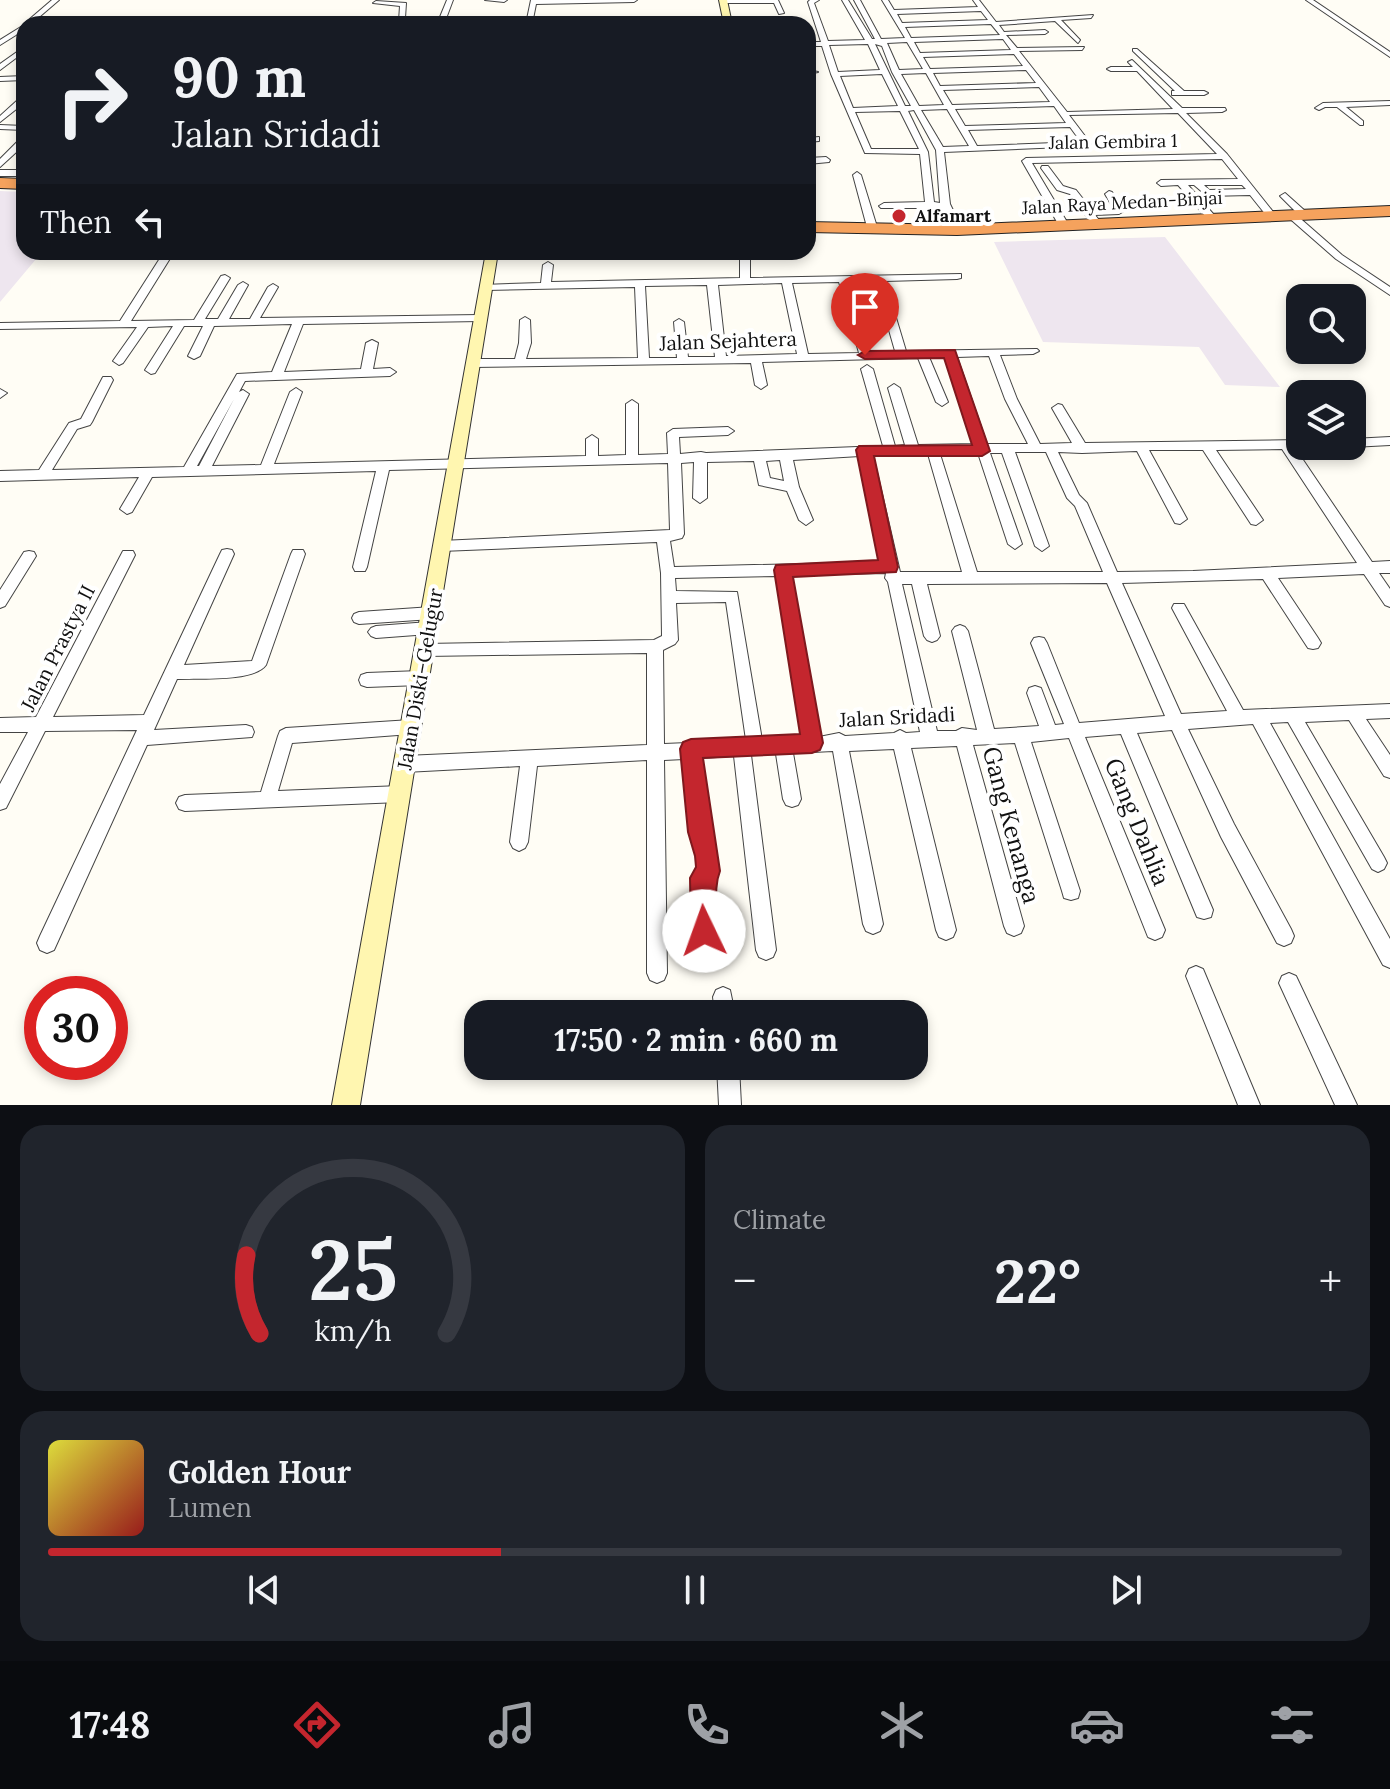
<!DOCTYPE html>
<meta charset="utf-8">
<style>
body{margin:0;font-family:Lora,serif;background:#20242c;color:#f1f3f6;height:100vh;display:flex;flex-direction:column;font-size:30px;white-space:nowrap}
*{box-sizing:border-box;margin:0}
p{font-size:26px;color:#9ea1a6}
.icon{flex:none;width:44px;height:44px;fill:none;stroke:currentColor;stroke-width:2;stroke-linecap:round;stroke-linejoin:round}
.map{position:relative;height:1105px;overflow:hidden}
.panel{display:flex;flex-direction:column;gap:20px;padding:20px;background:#0d0f14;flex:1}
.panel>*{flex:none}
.banner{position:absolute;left:16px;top:16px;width:800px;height:244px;border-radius:24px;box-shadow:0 4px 12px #0003;background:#171b24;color:#f1f3f6;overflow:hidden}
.fabs{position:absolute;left:1286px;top:284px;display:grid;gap:16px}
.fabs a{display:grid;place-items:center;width:80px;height:80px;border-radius:16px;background:#171b24;box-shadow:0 4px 12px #0003;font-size:40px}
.speed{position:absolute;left:24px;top:976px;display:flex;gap:16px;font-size:40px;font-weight:700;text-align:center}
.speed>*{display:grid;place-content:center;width:104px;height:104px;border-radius:50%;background:#171b24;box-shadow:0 4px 12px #0003;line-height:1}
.speed .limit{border:12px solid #d22;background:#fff;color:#111}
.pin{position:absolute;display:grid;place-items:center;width:68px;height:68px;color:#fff;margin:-82px -34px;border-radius:50% 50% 50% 0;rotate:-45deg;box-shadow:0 0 8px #0007}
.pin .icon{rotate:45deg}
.me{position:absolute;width:88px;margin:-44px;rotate:357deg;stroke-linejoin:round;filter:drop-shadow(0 0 6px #0008)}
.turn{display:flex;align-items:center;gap:28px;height:168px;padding:0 24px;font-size:36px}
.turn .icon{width:104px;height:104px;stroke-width:2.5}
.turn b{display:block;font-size:56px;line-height:68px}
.then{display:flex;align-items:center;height:76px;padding:0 24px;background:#0003;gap:16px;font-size:30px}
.big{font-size:60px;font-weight:700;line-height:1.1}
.panel .card{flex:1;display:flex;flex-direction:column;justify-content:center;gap:12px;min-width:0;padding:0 28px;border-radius:24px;background:#20242c}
.panel .dial{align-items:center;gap:0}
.dial svg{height:208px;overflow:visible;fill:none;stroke:#363941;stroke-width:7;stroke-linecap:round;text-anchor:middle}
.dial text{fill:#f1f3f6;stroke:none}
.song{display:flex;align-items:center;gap:24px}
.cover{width:96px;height:96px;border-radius:12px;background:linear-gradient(135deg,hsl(60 70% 55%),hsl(0 70% 35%))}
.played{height:8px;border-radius:4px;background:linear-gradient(90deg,#c4262e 35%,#363941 35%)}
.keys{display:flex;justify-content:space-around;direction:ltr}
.heat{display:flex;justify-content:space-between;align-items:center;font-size:44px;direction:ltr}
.panel .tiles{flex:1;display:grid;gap:20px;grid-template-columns:1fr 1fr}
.card:last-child{grid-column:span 2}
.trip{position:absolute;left:464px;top:1000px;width:464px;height:80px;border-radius:24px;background:#171b24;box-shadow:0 4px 12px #0003;font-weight:700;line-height:80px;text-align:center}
.tabs{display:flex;height:128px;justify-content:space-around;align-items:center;background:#090b0e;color:#9ea1a6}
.tabs .icon{width:56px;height:56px}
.tabs .active{color:#c4262e}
.tabs b{font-size:36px;color:#f1f3f6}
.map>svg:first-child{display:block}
.industrial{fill:#eee6ef}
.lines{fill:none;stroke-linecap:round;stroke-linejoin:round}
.street-casing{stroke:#444;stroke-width:2}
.secondary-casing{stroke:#333;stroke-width:2}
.highway-casing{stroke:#222;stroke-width:2}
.street{fill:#fff;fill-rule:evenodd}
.secondary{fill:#fff6b0;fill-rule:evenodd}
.highway{fill:#f5a25d;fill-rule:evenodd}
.route{fill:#c4262e;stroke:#7f191e;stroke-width:2}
.poi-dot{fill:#c4262e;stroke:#fff;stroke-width:3}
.labels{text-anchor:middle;stroke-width:8;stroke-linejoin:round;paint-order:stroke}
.far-street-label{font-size:18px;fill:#111;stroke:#fff}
.far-poi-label{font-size:18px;font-weight:bold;fill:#111;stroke:#fff;text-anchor:start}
.street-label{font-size:20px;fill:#111;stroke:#fff}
.near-street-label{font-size:24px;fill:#111;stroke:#fff}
</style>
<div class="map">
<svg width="1390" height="1105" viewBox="0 0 1390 1105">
<rect width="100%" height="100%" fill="#fffdf5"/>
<path class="industrial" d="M0 191 24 192V252H42L0 302Z
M1165 237 1280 387 1225 385 1199 347 1043 342 994 242Z"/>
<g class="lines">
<g class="street-casing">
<path id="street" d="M52 0H59L31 24H24Z
M447 0H453L444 24H438L439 21H399L400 6 373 3 376 1 406 3 405 18 440 17Z
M485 0H507L504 2Z
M531 0H637L634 2 536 4 532 24H526Z
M723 0H778L784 13 779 14 774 3H721Z
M810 0H819L814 3 828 41 865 40 842 0H848L872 39H875L854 0H860L881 39 905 38 882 0H888L894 10 978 7 973 0H979L996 22 1093 15 1091 18 1061 20 1080 40 1078 43 1055 21 999 25 1004 32 1045 30 1048 32 1045 34 1006 35 1017 48 1084 47 1082 50 1019 51 1067 112 1173 109 1137 71H1111L1107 69 1111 67H1133L1128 62 1132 60 1182 108H1225L1226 110 1222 112 1186 113 1227 154 1274 213 1266 215 1250 195 1207 196 1194 185H1188L1215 216 1207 218 1178 185 1161 186 1157 183 1161 180 1238 179 1222 159 1032 163 1067 222 1062 225 1057 222 1022 161 1026 158 1217 154 1178 113 1069 115 1091 144 1087 146 944 152 950 204 961 227 959 229H953L941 206 936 208 946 227 941 230 936 227 927 208H881L879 206 884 203 925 202 920 154 865 153 831 74 822 46H808V42H821L808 2ZM981 11 988 20 902 23 897 14ZM991 24 1000 35 911 38 905 27ZM1003 39 1011 50 920 53 914 42ZM907 42 923 69 899 70 887 43ZM868 44 880 70 838 72 829 45ZM875 44 882 46 892 72 911 106H905ZM1014 54 1023 66 930 69 923 57ZM1026 70 1036 83 940 86 933 73ZM926 73 944 105 919 106 901 74ZM882 74 898 106 853 108 840 76ZM1039 87 1050 102 952 105 943 90ZM1054 106 1066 123 965 126 955 109ZM947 109 969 146 943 147 921 110ZM914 110 936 150 940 203 934 202 928 152 908 111ZM900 111 919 149H871L855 112ZM1070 127 1081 142 977 146 968 130ZM1204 185H1242L1246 189 1209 190Z
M1306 0H1313L1390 52V57Z
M787 17 789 20 727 22 724 20 727 18Z
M24 25V30L0 45V40Z
M24 47V52L0 70V64Z
M1133 49H1137L1184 91H1204L1208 93 1204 95H1172V91H1175L1133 51Z
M808 70 818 72 808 74Z
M24 76V80L0 81V77Z
M21 97H24V103L0 122V116Z
M1390 101V105L1346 107 1363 121V125H1360L1337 107H1325L1319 110 1315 108 1323 103Z
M0 125 24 126V130L0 129Z
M819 137V141L808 142V138Z
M21 138H24V145L0 167V159Z
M826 157 830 160 829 162 808 164V158Z
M1042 166H1048L1063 186 1076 190 1091 209 1113 208 1105 194 1109 191 1112 192 1124 211 1119 214 1095 215 1099 220 1091 222 1070 194 1057 190 1041 168Z
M0 170H24V176H0Z
M857 172 861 175 877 227 875 229 867 227 853 175Z
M1285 193 1304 210V214H1298L1280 196Z
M1288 213H1294L1342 255 1390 287V295L1336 259 1288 217Z
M164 252H174L131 321 194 320 221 276 225 275 230 278 205 319H218L238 285 243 282 248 285 229 319H250L268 287 273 284 278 287 260 318 480 315 485 318 480 321 303 324 284 372 361 369 366 343 372 340 378 343 373 369 390 368 396 372 390 376 245 381 239 392 243 390 249 394 212 466 261 465 290 392 296 388 302 392 274 464 586 456V439L592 435 598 439V456L626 455V404L632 400 638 404V455L668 454 667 433 673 429 728 427 734 431 728 435 679 437 680 454 701 452 706 453 883 446 861 369 867 365 873 369 895 446 905 445 888 388 894 384 900 388 918 445 975 444 946 357H929L948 402 942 406 936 402 918 358 762 362 767 385 761 389 755 385 751 363 473 367 467 363 473 359H515L519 343 520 320 525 317 530 320 531 343 526 359 638 358 635 287 486 290 482 289V285L541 283 543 265 548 262 553 265 551 282 740 278V252H750V278L961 274V278L957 279 885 281 906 351 1037 349 1039 351 1033 354 1000 355 1017 399 1040 444 1072 443 1052 408 1058 404 1062 405 1085 443 1300 440V446L1304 447 1295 448 1372 562 1390 561V573H1379L1390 589V607L1385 605 1364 574 1278 578 1318 638 1321 643 1318 648 1313 649 1308 648 1263 579 1122 583 1181 714 1227 711 1172 608 1174 604H1184L1243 710 1390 704V718L1366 719 1390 755V778L1384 776 1349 720 1305 722 1384 857 1387 863 1384 869 1378 872 1372 869 1288 722 1270 723 1390 939V968L1383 965 1253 724 1188 729 1234 824 1291 929 1294 936 1291 943 1284 946 1277 943 1221 837 1172 730 1137 733 1213 910 1211 917 1204 919 1197 917 1121 734 1085 737 1165 930 1162 937 1155 940 1148 937 1069 738 1031 742 1080 891 1078 898 1071 900 1064 898 1062 891 1015 743 973 745 1024 926 1021 933 1014 936 1007 933 1004 926 957 746 911 748 956 930 953 937 946 940 939 937 936 930 894 749 849 751 883 924 880 931 873 934 866 931 863 924 833 751 793 753 801 799 798 805 792 807 786 805 783 799 776 754 751 755 776 950 773 957 766 960 759 957 756 950 734 756 700 758 708 827 713 835 717 871 712 881 717 948 714 955 707 958 700 955 697 948 693 878C700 861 699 849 691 832L684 759 664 760 667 973 664 980 657 983 650 980 647 973V760L537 766 528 842 525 848 519 851 513 848 510 842 520 766 405 772 399 770 397 764 399 758 405 756 647 745V653L425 656 420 655 417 650 420 645 425 644 654 640 662 636 661 573 657 542 441 551 434 546 441 541 670 530 668 463 389 470 367 567 365 571H355L353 567 376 471 152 477 132 512 127 514 120 509 139 477 0 481V471L39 470 69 423 81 419 103 377H111L113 380 92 422 90 425 77 429 52 470 184 467 237 374 272 372 292 324 214 326 200 356 194 359 188 356 203 326H184L155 373 151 374 145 370 173 326 148 327 123 363 119 365 113 361 137 327 0 329V323L120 321ZM875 281 895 351 870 352 849 282ZM839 282 859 353 808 354 792 283ZM782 283 797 354 726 356 718 285ZM707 285 715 357H688L684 322 679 319 674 322 677 358H649L645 286ZM989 356 1005 399 1028 444H987L957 357ZM234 399 199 466H197ZM1282 449 1357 563 1193 571 1117 572 1087 503 1079 495 1058 452 1082 453 1137 451 1175 523 1180 524 1187 519 1149 450H1203L1251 524 1256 525 1263 520 1216 450ZM1015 452H1046L1067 498 1075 506 1103 572H977L940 454 978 453 1008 544 1015 549 1022 544 990 453H1002L1035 546 1042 551 1049 546ZM912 454H928L962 572H900L873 455ZM860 456 883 562 674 567 670 541 682 538 684 534 681 463 694 462 693 498 700 503 707 498V462L754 461 759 485 787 491 799 520 806 525 813 520 799 487 793 460ZM780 460 784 481 770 478 766 461ZM886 573 885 578 888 582 920 732 906 733 900 730 894 733 845 736 839 733 819 737 791 575ZM777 576 803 738 783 736 762 740 737 592 676 591 675 578ZM1107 583 1165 716 1079 723 1047 643 1044 638 1039 637 1034 638 1031 643 1064 724 1055 725 1041 688 1035 686 1029 688 1027 693 1039 726 994 729 968 631 965 627 960 625 955 627 952 631 977 730 962 728 956 731H937L902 584H912L924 636 927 640 932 642 937 640 940 636 927 584ZM726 602 746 740 741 738 735 741 664 744 663 650 675 644 678 640 676 603Z
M300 252H310L304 257 301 256Z
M0 389 7 393 0 398Z
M1390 437V445L1352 447 1348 446H1352V439Z
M227 549 232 550 234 554 184 665 252 661 291 554 293 550H303L305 554 266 665C254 682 198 678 177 679L154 730 246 725 252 727 254 732 252 737 147 745 54 950 47 953 40 950 37 943 40 936 137 730 45 731 6 808 0 810V784L28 732H0V718L36 717 123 551H133L135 555 53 717 144 715 220 554 222 550Z
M29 551 34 552 36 556 5 606 0 608V590L24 552Z
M432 607 437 609 439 613 437 617 432 619 359 624 354 622 352 618 354 614 359 612Z
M429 622 434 624 437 628 434 632 429 634 376 638 371 636 368 632 371 628 376 626Z
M420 671 426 673 428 678 426 683 420 685 367 687 361 685 359 680 361 675 367 673Z
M411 720 417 722 419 727 417 732 411 734 292 743 278 791 400 786 406 788 409 794 406 800 400 802 185 811 179 809 176 803 179 797 185 795 261 792 278 736 280 731 286 728Z
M1196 966 1203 969 1260 1105H1238L1186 976 1189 969Z
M1289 973 1296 976 1357 1105H1335L1279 983 1282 976Z
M723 987 730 990 735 1014H715L713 997 716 990Z
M717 1066H739L741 1105H719Z"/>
</g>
<g class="secondary-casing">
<path id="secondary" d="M719 0H727L732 24H724Z
M486 252H498L360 1105H332Z"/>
</g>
<g class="highway-casing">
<path id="highway" d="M0 178 24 179V189L0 188Z
M1390 206V216L957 235 808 232V222L957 225Z"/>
</g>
<use href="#street" class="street"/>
<use href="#secondary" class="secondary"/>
<use href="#highway" class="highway"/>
</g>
<path class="route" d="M955 350 990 451 982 456H874L898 567 896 572 793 577 823 743 820 750 812 753 703 758 720 871C711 894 722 918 713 940L704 944 695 940 691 931 690 878 696 867 695 856 688 832 680 749 683 742 691 739 800 734 774 570 776 565 878 560 856 450 859 446 972 445 944 358 865 359 858 355 865 351Z"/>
<circle class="poi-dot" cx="899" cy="216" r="8"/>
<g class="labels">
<g class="far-street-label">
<text transform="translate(1113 142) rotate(-1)" y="6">Jalan Gembira 1</text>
<text transform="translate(1122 203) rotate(-3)" y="6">Jalan Raya Medan-Binjai</text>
</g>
<g class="far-poi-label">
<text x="915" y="222">Alfamart</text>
</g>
<g class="street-label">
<text transform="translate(728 341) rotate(-2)" y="7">Jalan Sejahtera</text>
<text transform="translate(58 648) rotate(-63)" y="7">Jalan Prastya II</text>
<text transform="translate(420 679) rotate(-80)" y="7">Jalan Diski–Gelugur</text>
<text transform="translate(897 717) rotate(-3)" y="7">Jalan Sridadi</text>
</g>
<g class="near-street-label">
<text transform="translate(1137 822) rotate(68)" y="8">Gang Dahlia</text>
<text transform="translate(1011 825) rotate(75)" y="8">Gang Kenanga</text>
</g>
</g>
</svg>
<div class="fabs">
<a><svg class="icon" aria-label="search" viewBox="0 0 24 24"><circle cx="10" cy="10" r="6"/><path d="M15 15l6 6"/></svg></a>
<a><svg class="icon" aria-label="layers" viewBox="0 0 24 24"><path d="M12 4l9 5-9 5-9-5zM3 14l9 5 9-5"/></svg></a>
</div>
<div class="speed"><div class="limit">30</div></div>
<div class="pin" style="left:865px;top:355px;background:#d93025"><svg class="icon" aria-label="arrive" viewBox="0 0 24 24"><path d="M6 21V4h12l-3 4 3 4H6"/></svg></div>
<svg class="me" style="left:704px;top:931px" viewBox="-20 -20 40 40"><circle r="19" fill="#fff"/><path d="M0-13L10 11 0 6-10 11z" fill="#c4262e"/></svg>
<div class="trip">17:50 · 2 min · 660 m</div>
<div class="banner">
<div class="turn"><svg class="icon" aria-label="right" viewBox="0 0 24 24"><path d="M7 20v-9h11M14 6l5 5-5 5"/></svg><div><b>90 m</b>Jalan Sridadi</div></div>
<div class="then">Then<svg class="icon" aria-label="left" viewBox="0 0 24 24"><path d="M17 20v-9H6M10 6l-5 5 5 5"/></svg></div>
</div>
</div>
<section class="panel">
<div class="tiles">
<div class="card dial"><svg viewBox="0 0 100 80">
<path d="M14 69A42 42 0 1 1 86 69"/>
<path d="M14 69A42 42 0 0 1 9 39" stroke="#c4262e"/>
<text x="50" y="56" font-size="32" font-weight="700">25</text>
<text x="50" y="72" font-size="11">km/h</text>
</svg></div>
<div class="card"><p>Climate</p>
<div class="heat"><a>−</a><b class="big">22°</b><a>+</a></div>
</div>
<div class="card">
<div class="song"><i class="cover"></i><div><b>Golden Hour</b><p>Lumen</p></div></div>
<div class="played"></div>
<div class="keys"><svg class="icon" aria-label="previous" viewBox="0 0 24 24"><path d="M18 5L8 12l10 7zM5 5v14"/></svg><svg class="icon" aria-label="pause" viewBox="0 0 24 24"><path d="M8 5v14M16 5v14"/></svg><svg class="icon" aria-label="next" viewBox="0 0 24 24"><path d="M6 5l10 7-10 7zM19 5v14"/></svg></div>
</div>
</div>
</section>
<nav class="tabs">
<b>17:48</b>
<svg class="icon active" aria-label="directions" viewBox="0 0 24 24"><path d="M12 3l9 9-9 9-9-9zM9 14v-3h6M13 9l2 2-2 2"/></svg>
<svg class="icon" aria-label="music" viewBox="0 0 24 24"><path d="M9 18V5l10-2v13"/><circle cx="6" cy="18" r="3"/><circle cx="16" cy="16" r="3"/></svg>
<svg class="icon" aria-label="phone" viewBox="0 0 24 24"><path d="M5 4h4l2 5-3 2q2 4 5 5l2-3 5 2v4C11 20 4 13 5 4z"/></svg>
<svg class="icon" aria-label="climate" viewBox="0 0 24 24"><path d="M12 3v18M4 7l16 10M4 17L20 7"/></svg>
<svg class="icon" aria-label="car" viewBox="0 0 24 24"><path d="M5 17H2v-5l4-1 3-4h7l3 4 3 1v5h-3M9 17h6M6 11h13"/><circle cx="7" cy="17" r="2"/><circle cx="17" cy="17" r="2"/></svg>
<svg class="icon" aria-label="filters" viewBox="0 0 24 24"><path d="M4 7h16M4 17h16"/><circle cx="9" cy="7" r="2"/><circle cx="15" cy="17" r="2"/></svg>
</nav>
